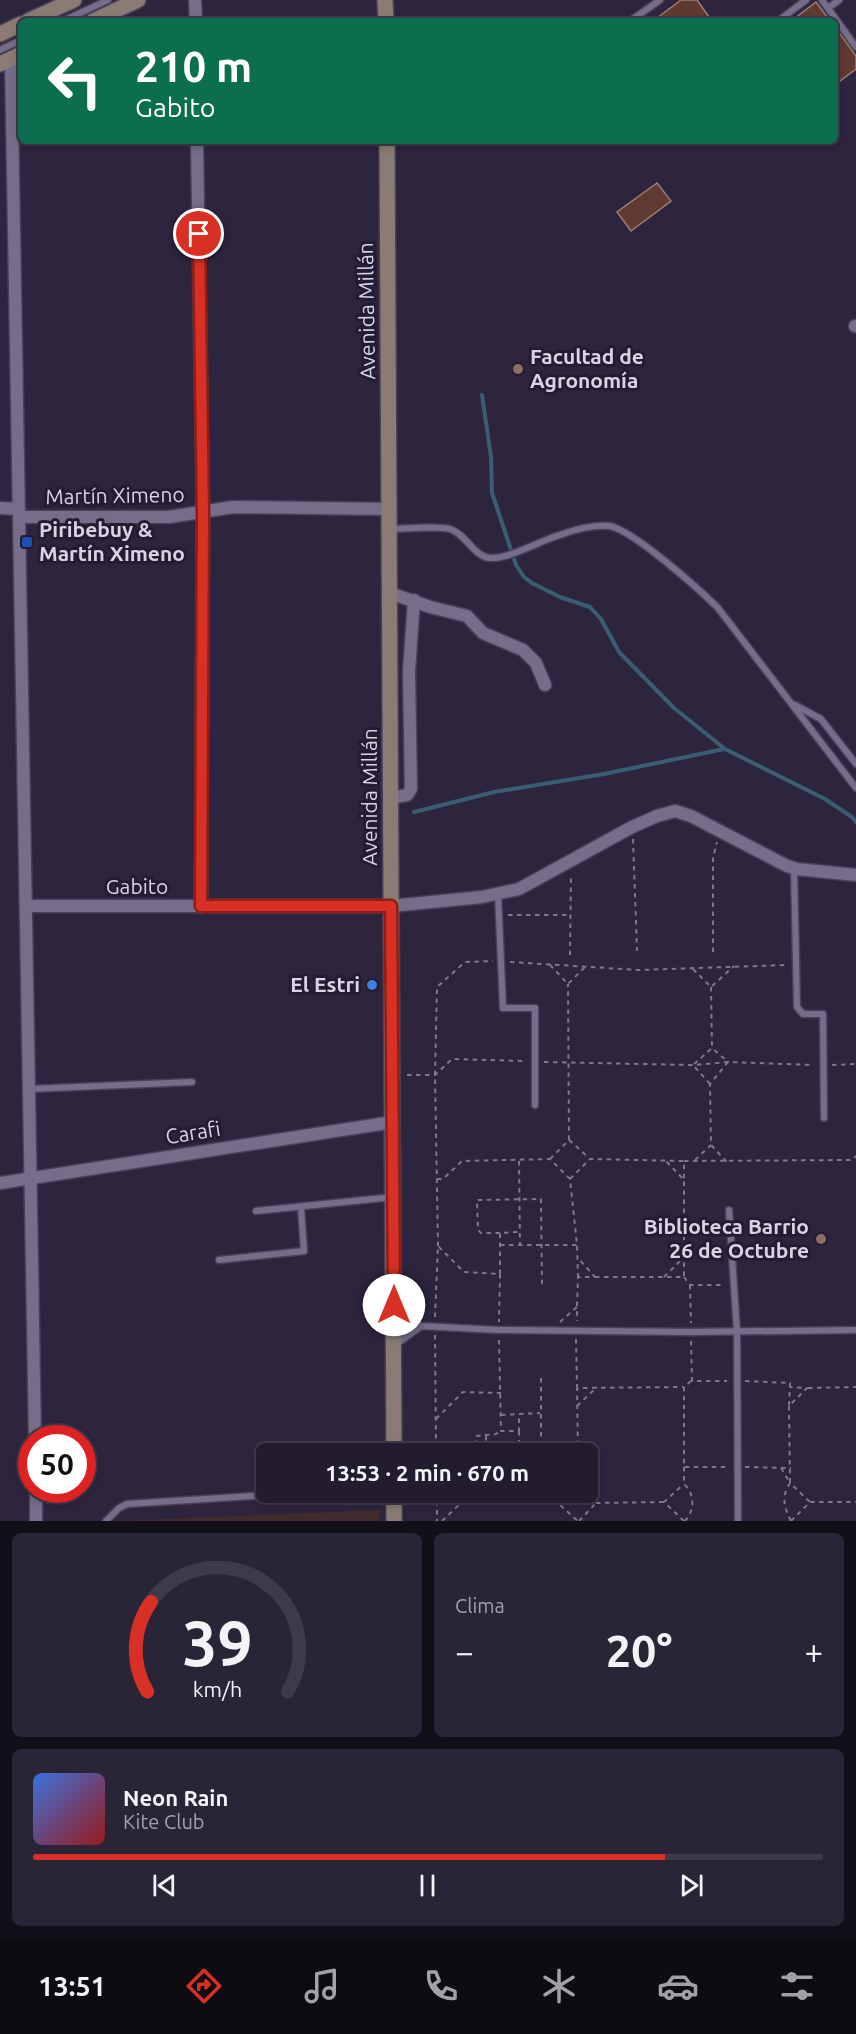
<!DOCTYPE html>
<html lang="es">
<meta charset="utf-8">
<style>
body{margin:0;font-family:Ubuntu,sans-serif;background:#2a2536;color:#f1f3f6;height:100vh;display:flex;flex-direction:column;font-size:22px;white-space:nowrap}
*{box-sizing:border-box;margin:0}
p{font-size:20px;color:#a2a1aa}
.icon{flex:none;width:33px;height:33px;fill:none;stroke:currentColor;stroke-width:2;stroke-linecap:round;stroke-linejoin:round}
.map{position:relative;height:1521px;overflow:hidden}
.drawer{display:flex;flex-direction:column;gap:12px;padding:12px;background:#130f19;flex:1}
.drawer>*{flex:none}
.guide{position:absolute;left:18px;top:18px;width:820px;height:126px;border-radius:9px;box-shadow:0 3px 9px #0003,0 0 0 2px #3f3a4a;background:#0b6e4f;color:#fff;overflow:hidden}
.speed{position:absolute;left:18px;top:1425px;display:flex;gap:12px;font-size:30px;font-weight:700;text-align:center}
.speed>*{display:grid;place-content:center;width:78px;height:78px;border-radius:50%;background:#221c2e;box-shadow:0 3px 9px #0003,0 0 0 2px #3f3a4a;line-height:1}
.speed .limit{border:9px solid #d22;background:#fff;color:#111}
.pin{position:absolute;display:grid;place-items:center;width:51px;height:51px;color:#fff;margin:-26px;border:3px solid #fff;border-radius:50%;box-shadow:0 2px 6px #0007}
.me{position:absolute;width:66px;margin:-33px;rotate:0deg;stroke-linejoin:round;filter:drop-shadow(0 0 4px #0008)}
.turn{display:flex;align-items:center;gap:21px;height:126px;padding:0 18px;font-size:27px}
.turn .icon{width:78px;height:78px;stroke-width:2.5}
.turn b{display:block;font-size:42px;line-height:51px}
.big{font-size:45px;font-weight:700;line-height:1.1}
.drawer .tile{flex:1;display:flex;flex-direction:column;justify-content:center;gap:9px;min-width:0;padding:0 21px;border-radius:9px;background:#2a2536}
.drawer .dial{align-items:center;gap:0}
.dial svg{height:156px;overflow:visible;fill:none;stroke:#3f3a4a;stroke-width:7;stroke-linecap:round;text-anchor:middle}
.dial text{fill:#f1f3f6;stroke:none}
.song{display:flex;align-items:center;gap:18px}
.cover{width:72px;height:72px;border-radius:9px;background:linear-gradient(135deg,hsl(220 70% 55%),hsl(0 70% 35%))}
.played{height:6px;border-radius:3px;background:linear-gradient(90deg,#d93025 80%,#3f3a4a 80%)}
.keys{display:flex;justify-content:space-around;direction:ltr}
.heat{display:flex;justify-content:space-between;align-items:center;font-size:33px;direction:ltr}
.drawer .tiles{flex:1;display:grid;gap:12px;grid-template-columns:1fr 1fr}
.tile:last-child{grid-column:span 2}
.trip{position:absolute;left:256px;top:1443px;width:342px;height:60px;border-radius:9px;background:#221c2e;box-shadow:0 3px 9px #0003,0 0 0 2px #3f3a4a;font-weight:700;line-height:60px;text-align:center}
.dock{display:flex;height:96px;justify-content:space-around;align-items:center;background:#0e0b12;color:#a2a1aa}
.dock .icon{width:42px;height:42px}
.dock .current{color:#d93025}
.dock b{font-size:27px;color:#f1f3f6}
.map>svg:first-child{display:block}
.industrial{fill:#402b2d}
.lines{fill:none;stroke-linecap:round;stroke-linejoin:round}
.stream{stroke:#395d73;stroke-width:4}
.building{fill:#5e3a30;stroke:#a07d74;stroke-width:1.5}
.lane-casing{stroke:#484156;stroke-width:9}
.street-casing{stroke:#484156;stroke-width:15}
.secondary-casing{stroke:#484156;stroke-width:18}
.path{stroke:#7e788c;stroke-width:2;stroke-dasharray:4.5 4.5;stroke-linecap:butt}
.lane{stroke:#756d8a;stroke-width:6}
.street{stroke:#756d8a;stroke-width:12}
.secondary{stroke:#8a7c75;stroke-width:15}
.route-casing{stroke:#8d1f18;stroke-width:15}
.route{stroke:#d93025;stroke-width:10}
.education-dot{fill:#8d6e63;stroke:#231c33;stroke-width:2}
.transit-dot{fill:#1a4fb4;stroke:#231c33;stroke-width:2}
.shop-dot{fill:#3f7fe0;stroke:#231c33;stroke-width:2}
.labels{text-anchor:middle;stroke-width:6;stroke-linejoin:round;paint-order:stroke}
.street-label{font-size:21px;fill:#d8d4e4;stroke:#231c33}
.poi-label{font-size:21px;font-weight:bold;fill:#d8d4e4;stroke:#231c33;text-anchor:start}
</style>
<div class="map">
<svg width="856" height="1521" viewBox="0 0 856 1521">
<rect width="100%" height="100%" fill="#2d253e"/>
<path class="industrial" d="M380 1510 379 1521H115Z"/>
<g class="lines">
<path class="stream" d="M482 395 491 457 492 493 516 565 524 577 532 583 560 597 590 607 601 619 619 652 674 708 725 749 825 799 852 817 856 822
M414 812 494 792 604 774 724 749"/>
</g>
<path class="building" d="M681 0H697L712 21H653Z
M816 2 830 21H791Z
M836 28 856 56V69L836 84Z
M657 183 671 201 631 231 617 212Z"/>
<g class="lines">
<g class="lane-casing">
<path id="lane" d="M822 0 856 47
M828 8 839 0
M63 21 108 0
M630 21 660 0
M778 21 806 0
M0 50 21 40
M391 529C408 529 434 525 450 529 466 534 474 557 490 558 507 559 535 544 551 538 569 532 589 524 609 526 632 529 700 590 718 608L856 788
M795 705 821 719 856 764
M794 869 797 1007 803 1014H823L824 1118
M498 894 503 1008H535V1105
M29 1089 192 1082
M729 1210 737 1332 738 1521
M256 1211 393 1197
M219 1260 304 1251 301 1207
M396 1307 421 1326
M395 1345 421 1326 499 1330 691 1332 856 1330
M106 1521 119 1508 127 1504 315 1492"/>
</g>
<g class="street-casing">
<path id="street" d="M195 0 196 21
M11 58 35 1438
M197 141 203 513 201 907
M855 326H856
M0 508 19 509
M19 517H169L233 507 390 509
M390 593 430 607 467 616 483 633 523 650 536 663 545 685
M390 798 407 795 411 789 409 671 414 600
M26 906H391L482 897 519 889 632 827 657 816 675 811 691 816 787 866 797 869 856 875
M0 1183 393 1122
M36 1490V1521"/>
</g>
<g class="secondary-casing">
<path id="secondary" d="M385 0 386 21
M28 21 74 0
M93 21 138 0
M0 34 21 24
M0 64 21 54
M387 141 394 1454
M394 1492V1521"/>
</g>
<path class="path" d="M633 839 637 951
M508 915H571
M713 952V858L717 842
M570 955 571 874
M510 962 639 970 786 965
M550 965 568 984 586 966
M693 969 711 987 734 966
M711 987 712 1048
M544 1062 693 1065 728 1062 814 1065
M832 1065 856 1064
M407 1075H435L452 1059 526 1061
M710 1084 693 1065 712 1048 728 1062 710 1084 711 1145 727 1162
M569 1140 589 1158
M550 1159 569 1140 568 984
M695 1160 711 1145
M519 1161 520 1245
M684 1161 852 1160 856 1156
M437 1179H443L462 1161 550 1159 570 1179 577 1245 578 1277
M570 1179 590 1159 684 1161V1180L665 1160
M500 1233H481L478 1230 477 1200 541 1199 542 1285
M500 1245H577
M438 1246 435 1075 437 987 465 962 493 961
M500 1274V1233L519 1232
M595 1277H684V1180
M664 1277 683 1258
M684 1277 690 1285H725
M690 1285 691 1323
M577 1306 578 1277H595L578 1258
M435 1317 438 1246 464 1272 500 1274 499 1322
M560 1322 577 1307V1321
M435 1335 436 1454
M576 1339 577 1387
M499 1340 501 1431H519V1414
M691 1341 692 1381H727
M541 1378V1454
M691 1381 684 1387V1467H728
M745 1381 790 1383 789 1406 807 1388 790 1387
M808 1388 856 1387
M577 1406 597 1387
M501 1415 540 1413
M436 1419 463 1392 501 1393
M519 1431V1454
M486 1436V1442L519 1443
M476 1454V1436L496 1434 501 1431
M578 1454 577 1388 684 1387
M684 1467V1484C695 1494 695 1510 685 1521
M745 1467 791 1468
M781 1468 790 1483 789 1406
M437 1492V1521
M570 1492 559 1504 578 1521
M596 1503 664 1502
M460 1504H559
M442 1521 460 1504 449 1492
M579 1521 596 1503 586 1492
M684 1521 664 1502 684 1484
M791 1521 810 1502H856
M791 1521C784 1507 781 1497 790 1483L810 1502"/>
<use href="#lane" class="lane"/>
<use href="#street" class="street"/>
<use href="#secondary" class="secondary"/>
</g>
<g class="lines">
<g class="route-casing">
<path id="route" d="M199 234 203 513 201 906H391L394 1305"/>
</g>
<use href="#route" class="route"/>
</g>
<g class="education-dot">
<circle cx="518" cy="369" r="6"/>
<circle cx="821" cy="1239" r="6"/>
</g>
<rect class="transit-dot" x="21" y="536" width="12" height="12" rx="3"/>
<circle class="shop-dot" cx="372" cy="985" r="6"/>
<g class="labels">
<g class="street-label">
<text transform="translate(367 311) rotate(-91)" y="7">Avenida Millán</text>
<text transform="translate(115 496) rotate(-1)" y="7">Martín Ximeno</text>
<text transform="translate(370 797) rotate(-90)" y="7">Avenida Millán</text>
<text x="137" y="894">Gabito</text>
<text transform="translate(193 1133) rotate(-9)" y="7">Carafi</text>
</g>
<g class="poi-label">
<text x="530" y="364">Facultad de<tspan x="530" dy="24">Agronomía</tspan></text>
<text x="39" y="537">Piribebuy &amp;<tspan x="39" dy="24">Martín Ximeno</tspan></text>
<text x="360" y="992" text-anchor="end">El Estri</text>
<text x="809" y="1234" text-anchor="end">Biblioteca Barrio<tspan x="809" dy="24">26 de Octubre</tspan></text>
</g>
</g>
</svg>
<div class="speed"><div class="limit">50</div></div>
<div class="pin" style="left:199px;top:234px;background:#d93025"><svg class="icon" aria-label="arrive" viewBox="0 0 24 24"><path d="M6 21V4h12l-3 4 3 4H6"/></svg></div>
<svg class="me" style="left:394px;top:1305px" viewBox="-20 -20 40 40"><circle r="19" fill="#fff"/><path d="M0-13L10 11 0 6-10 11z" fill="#d93025"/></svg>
<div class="trip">13:53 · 2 min · 670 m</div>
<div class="guide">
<div class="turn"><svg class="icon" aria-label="left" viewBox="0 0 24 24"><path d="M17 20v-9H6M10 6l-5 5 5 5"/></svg><div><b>210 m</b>Gabito</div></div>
</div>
</div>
<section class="drawer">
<div class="tiles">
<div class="tile dial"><svg viewBox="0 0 100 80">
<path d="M14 69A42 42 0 1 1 86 69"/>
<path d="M14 69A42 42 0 0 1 16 23" stroke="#d93025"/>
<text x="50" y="56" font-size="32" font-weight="700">39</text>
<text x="50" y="72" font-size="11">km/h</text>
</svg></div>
<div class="tile"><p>Clima</p>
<div class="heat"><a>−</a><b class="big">20°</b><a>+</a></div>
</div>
<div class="tile">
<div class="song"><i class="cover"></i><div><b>Neon Rain</b><p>Kite Club</p></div></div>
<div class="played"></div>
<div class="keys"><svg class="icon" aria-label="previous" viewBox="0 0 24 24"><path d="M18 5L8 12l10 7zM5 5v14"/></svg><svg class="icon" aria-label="pause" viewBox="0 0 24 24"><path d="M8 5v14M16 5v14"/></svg><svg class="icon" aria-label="next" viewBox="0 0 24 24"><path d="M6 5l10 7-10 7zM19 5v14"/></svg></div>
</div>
</div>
</section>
<nav class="dock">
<b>13:51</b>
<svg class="icon current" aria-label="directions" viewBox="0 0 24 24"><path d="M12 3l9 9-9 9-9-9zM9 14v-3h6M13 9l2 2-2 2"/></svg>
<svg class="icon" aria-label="music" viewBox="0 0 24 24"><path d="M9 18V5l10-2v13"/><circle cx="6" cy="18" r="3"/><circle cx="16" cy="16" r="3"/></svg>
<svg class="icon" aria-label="phone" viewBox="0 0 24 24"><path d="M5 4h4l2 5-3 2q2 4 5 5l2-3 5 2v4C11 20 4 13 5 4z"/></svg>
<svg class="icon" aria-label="climate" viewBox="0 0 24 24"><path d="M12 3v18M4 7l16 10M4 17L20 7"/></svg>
<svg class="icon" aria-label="car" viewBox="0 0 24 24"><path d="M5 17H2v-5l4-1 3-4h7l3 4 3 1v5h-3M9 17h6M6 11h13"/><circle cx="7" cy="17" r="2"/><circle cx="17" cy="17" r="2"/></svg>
<svg class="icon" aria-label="filters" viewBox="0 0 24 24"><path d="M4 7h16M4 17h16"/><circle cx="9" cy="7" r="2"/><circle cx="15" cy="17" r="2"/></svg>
</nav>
